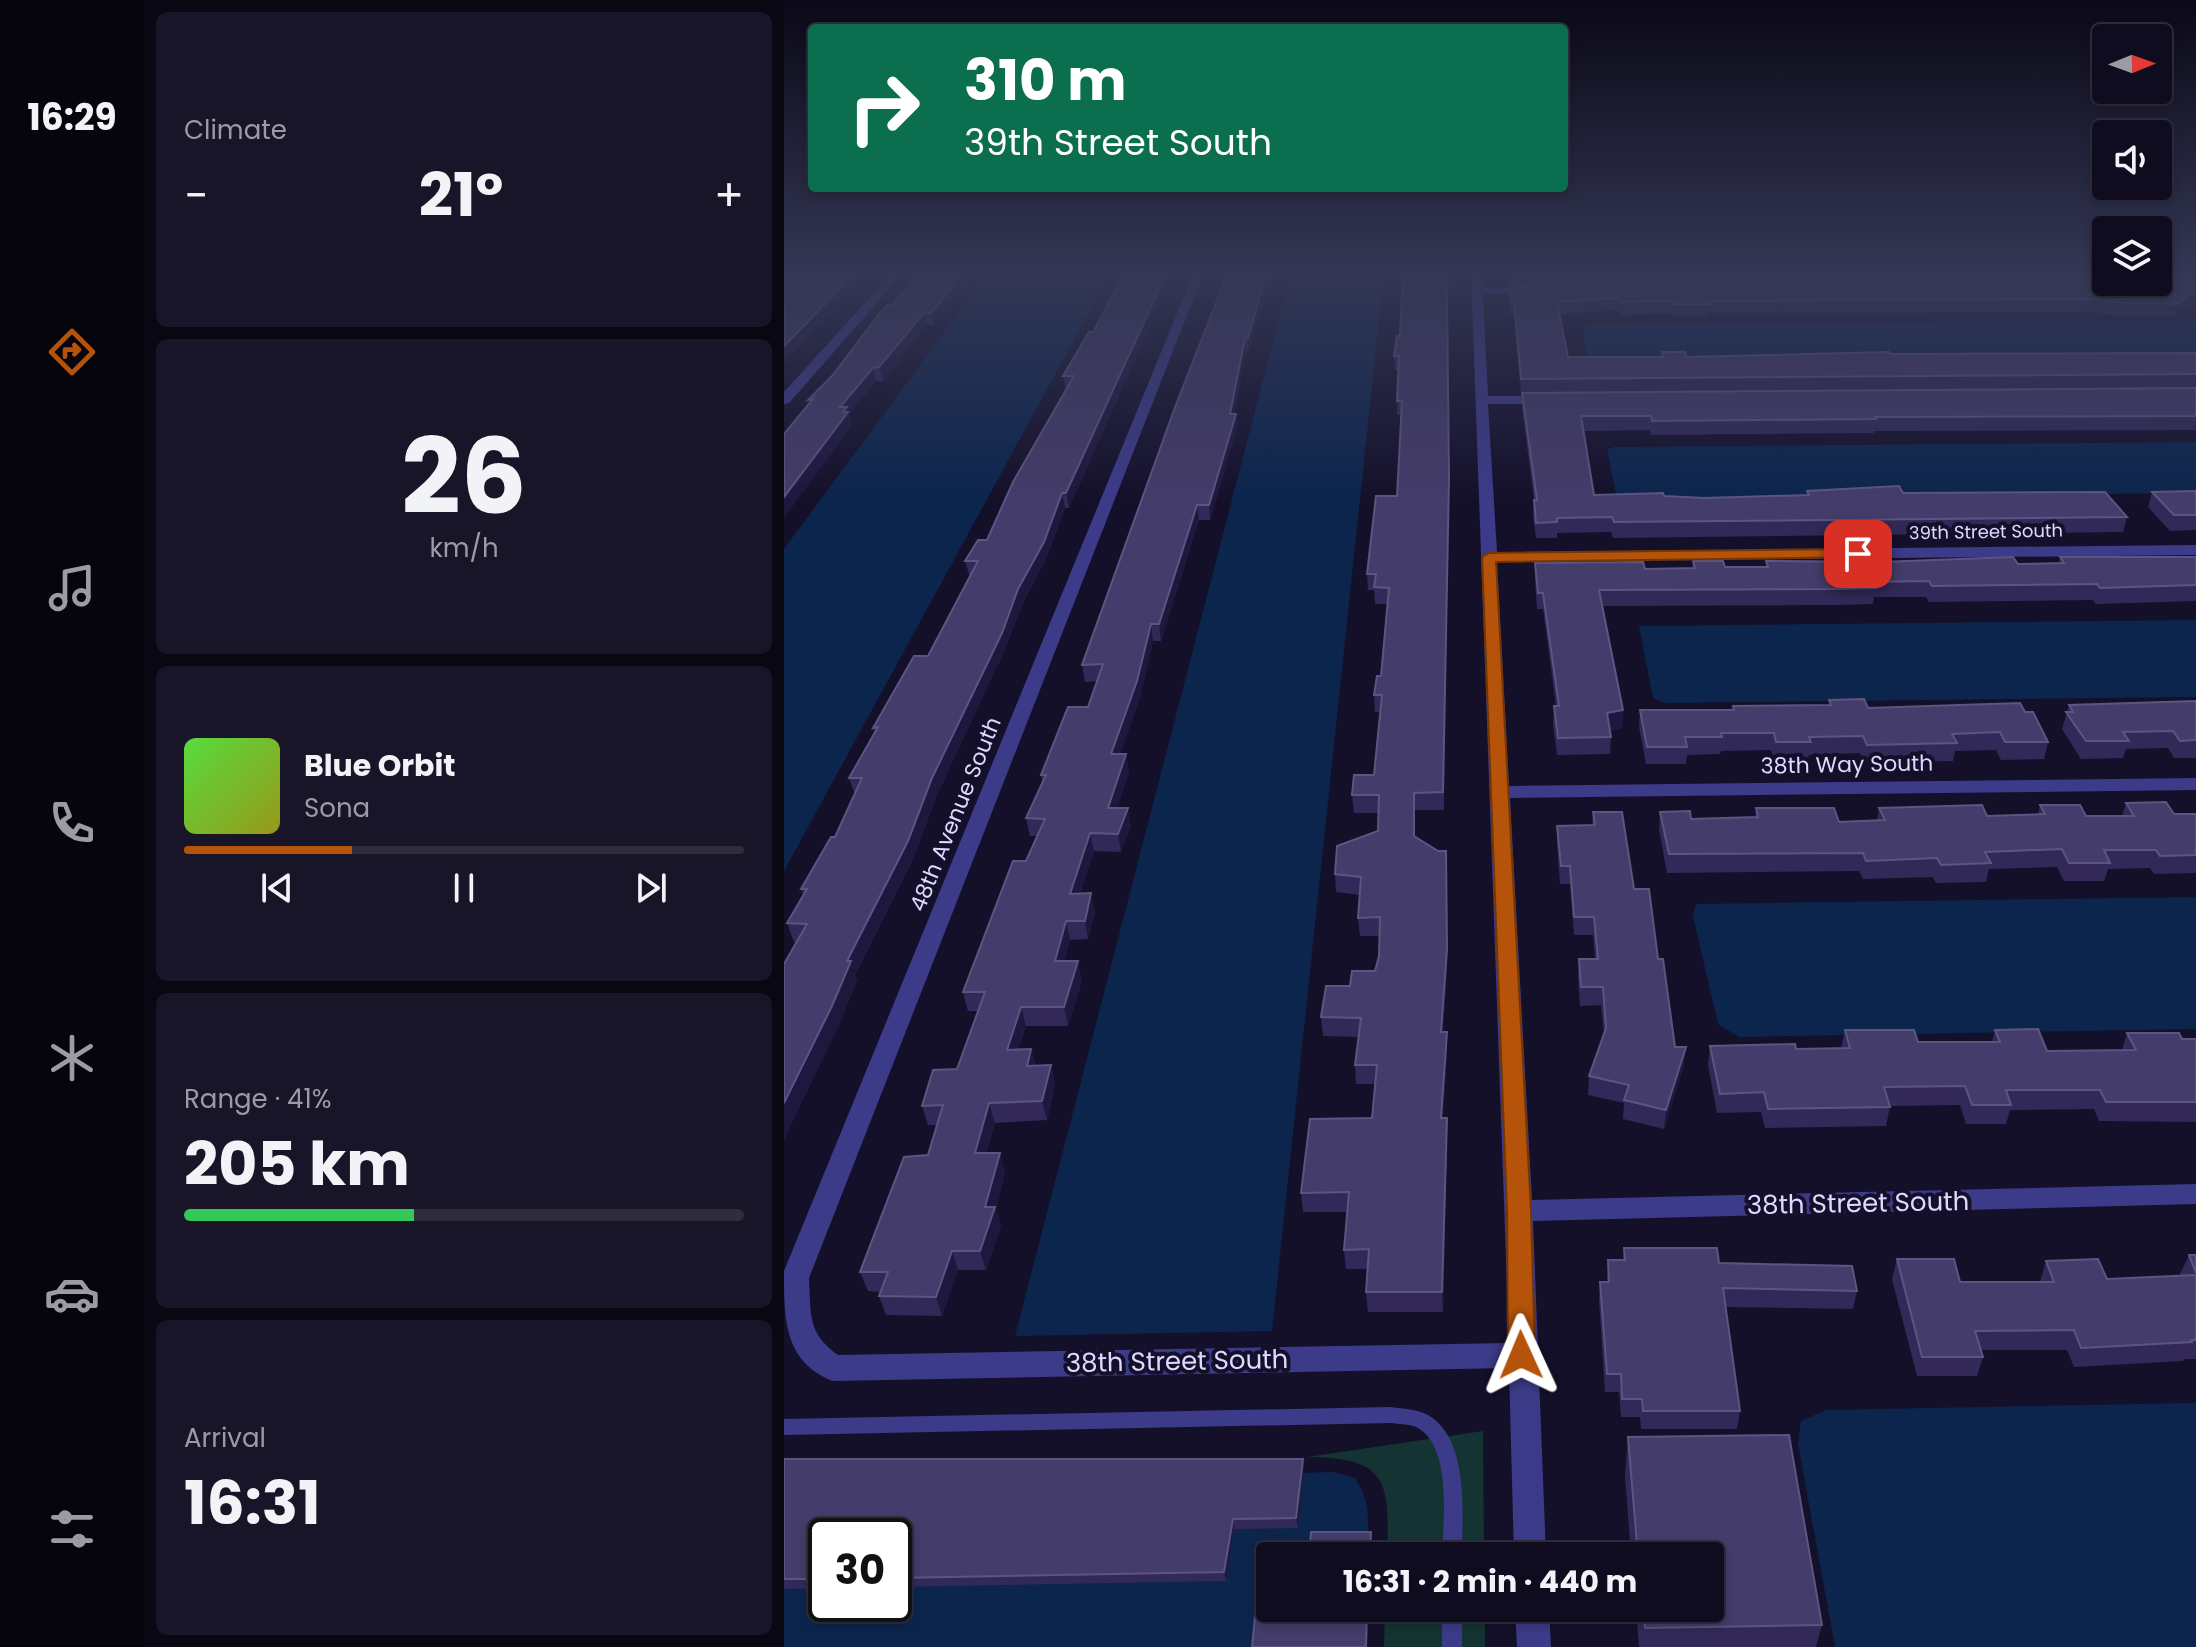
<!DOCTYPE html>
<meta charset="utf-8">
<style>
body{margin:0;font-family:Poppins,sans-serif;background:#181529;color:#f1f3f6;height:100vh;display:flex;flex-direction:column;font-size:30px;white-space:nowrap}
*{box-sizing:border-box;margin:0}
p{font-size:26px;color:#9b9ba5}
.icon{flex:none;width:44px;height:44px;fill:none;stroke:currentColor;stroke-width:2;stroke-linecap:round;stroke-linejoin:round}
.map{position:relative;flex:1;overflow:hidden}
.drawer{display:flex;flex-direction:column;gap:12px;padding:12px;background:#080712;width:640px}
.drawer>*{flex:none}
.banner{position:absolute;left:24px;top:24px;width:760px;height:168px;border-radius:8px;box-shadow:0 4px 12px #0003,0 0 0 2px #2f2c3e;background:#0b6e4f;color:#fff;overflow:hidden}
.needle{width:52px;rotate:89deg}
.controls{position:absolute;left:1308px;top:24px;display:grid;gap:16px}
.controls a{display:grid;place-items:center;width:80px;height:80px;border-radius:8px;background:#0f0c20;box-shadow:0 4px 12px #0003,0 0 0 2px #2f2c3e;font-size:40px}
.speed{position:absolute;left:24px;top:1518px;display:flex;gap:16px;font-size:40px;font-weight:700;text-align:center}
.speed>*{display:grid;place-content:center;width:104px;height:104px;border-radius:50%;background:#0f0c20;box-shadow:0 4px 12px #0003,0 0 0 2px #2f2c3e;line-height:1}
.speed .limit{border:4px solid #111;border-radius:12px;background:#fff;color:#111}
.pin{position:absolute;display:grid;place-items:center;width:68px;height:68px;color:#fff;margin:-34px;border-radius:16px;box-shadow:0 4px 12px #0006}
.me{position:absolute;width:88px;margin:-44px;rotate:359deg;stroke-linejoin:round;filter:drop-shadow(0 0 6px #0008)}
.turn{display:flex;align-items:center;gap:28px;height:168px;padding:0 24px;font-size:36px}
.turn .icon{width:104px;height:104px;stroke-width:2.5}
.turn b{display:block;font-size:56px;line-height:68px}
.big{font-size:60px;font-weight:700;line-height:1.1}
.drawer .tile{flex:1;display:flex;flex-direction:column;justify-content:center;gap:12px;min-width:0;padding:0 28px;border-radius:12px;background:#181529}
.drawer .dial{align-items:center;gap:0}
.dial b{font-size:104px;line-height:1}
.song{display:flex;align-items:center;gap:24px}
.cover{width:96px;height:96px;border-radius:12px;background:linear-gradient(135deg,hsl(110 70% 55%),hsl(60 70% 35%))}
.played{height:8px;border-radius:4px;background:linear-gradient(90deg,#b45309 30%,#2f2c3e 30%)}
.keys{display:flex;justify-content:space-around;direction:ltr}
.heat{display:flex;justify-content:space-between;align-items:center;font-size:44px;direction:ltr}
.charge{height:12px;border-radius:6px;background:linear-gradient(90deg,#34c759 41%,#2f2c3e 0)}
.trip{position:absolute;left:472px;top:1542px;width:468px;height:80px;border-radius:8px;background:#0f0c20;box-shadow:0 4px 12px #0003,0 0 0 2px #2f2c3e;font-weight:700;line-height:80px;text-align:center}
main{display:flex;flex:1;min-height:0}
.dock{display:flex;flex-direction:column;width:144px;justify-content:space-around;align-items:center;background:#06050d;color:#9b9ba5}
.dock .icon{width:56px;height:56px}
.dock .on{color:#b45309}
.dock b{font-size:36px;color:#f1f3f6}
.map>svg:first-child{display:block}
.green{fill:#133432}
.water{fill:#0c254d;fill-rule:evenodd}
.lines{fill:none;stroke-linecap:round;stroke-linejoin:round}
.service{fill:#3c3b8a;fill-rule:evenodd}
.minor{fill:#3c3b8a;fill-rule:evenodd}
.wall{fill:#322958}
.shaded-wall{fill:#1e173e}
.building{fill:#443c6a;stroke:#5c5581;stroke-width:2}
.route{fill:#b45309;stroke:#753606;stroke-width:2}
.labels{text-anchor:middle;stroke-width:8;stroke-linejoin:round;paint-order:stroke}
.far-street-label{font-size:18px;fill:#ddd9ff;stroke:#14102a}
.street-label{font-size:22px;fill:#ddd9ff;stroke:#14102a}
.near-street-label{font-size:26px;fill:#ddd9ff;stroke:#14102a}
</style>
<main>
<nav class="dock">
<b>16:29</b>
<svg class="icon on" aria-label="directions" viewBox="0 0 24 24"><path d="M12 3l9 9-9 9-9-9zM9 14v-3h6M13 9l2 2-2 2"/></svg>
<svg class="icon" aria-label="music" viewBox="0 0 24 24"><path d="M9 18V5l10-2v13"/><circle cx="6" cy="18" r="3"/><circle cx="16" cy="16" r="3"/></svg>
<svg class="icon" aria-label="phone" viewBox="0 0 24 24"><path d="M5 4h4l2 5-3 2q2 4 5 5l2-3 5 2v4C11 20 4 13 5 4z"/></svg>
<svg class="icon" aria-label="climate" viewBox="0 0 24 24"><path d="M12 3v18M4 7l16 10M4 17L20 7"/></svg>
<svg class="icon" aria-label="car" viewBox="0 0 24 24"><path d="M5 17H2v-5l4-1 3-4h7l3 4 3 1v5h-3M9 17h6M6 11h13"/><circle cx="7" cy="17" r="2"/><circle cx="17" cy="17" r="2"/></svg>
<svg class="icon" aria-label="filters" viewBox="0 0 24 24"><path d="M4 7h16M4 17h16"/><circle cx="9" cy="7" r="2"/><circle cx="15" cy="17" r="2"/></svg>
</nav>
<section class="drawer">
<div class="tile"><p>Climate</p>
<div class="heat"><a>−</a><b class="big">21°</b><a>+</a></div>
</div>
<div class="tile dial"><b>26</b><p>km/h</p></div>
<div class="tile">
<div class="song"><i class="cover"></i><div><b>Blue Orbit</b><p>Sona</p></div></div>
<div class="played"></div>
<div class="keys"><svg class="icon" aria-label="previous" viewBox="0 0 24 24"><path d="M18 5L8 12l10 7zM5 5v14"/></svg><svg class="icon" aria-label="pause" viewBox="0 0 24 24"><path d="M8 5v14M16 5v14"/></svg><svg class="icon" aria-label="next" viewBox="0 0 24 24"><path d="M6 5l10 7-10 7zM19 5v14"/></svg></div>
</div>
<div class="tile"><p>Range · 41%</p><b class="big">205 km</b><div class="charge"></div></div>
<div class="tile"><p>Arrival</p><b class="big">16:31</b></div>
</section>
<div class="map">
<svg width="1412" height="1647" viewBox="0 0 1412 1647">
<rect width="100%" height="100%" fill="#14102a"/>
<path class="green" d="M699 1431 700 1556H603C606 1483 605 1457 523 1457Z
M601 1608H701V1647H600Z"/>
<path class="water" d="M205 272H327L0 871V549Z
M507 272H600L488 1331 231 1336Z
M1412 320V355L814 361 804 358 798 327 807 325Z
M1412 442V493L847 498 832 494 823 450 829 447Z
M1412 620V697L881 703 869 698 855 626Z
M1412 897V1029L955 1037 934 1024 909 916 912 904Z
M1412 1403V1647H1051L1014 1444 1017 1421 1042 1410Z
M549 1472 571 1478C588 1503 584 1527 583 1556H486V1608L578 1647H0V1489ZM42 1536H110V1604H42Z"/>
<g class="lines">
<path class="service" d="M607 1407C619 1409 633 1409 644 1415 686 1439 678 1515 678 1556H658C659 1523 669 1445 632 1427 625 1424 614 1424 607 1423L0 1435V1419Z
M658 1608H678V1647H658Z"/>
<path class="minor" d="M109 272H120L5 403 0 404V392Z
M410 272H420L25 1278C27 1314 23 1333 54 1355L725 1343 687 272H697L698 288 749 287 754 290 749 293 699 294 704 396H764L770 400 764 404H704L713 552 1412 545V555L713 562 725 786 1412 778V790L726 798 748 1200 1412 1184V1204L749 1221 762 1556H730L725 1368 49 1381C0 1362 0 1319 0 1271Z
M731 1608H765L767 1647H733Z"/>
</g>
<path class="wall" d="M134 272H193L150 325H143L99 381H92L65 414 68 426 26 404 24 400 48 376 109 305Z
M337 272H390L285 508H281L263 557 238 605 221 649 153 795 129 859 71 975 73 980 55 1025 7 1124 13 942H10L3 923 19 895 17 889 51 837 71 795 65 778 91 733 89 728 144 656 186 577 181 561 203 540 282 390 279 376 309 332 333 287 338 276Z
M441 272H492L485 283 465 351H462L450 414H452L453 428 426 520H415L377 641H369L356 698 336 754H342L345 772 333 808 347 826 337 852 310 851 296 894 311 912 304 939 286 940 280 961 298 980 284 1026H242L234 1050 247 1049 252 1066 267 1065 271 1085 263 1120 211 1123 202 1153 221 1172 212 1209 217 1226 202 1270H174L158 1316 102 1315 95 1296 96 1292 84 1291 76 1272 144 1155 153 1125H144L138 1106 173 1069 194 1011H184L179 992 253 836H246L242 818 258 782 257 775 304 707 313 681 301 682 298 665 442 277Z
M619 272H666L663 304 660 810H631L630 836 663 968 659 1032 663 1051 659 1118 663 1137 659 1312H584L582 1292 584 1269H562L560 1250 563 1212H519L517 1193 588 1118 591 1084H572L571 1065 574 1037 539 1036 537 1017 566 986 591 971 595 956 596 936H576L574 918 576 895 552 892 551 874 594 831 595 813H570L568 795 590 775 596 712H591L590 695 597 676 604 604H591L590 590H584L583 574 613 496 617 415H613L614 370H611L610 356 616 336Z
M722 272H1322V282L1412 284V302L1389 316 1325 315 1310 312 925 313 924 316 889 317 888 314 836 315 835 310 775 314 784 357H877L878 352 902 357 1106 354 1412 353V388L737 393 730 314H726L725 285H723Z
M1412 388V430L1090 431V433L867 435 866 430 800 431 810 495 920 498 1023 495V491L1119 493 1343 517 1339 532 829 538 827 532 773 533V538H752L749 516 750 500 738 407V393Z
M1412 491V530L1386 531 1364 507 1368 492Z
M1276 557H1412V601L1312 604 1309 600 1145 602 1142 597H1090L1089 604 1053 605 819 606 839 710 838 728 826 730 827 737 826 754 773 755 769 724 770 706H772L759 609H753L751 579V563L861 569 908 568 909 561 941 567H982V561L1234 564 1275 563Z
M1045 700 1084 708 1241 712 1264 742 1260 759 1217 760 1212 750 1171 751 1169 761 1080 763 1076 753 1025 755 1024 759 990 760 987 750 937 751 936 754 903 755 902 764H862L855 727 856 710H948L949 706 1045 705Z
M1412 701V758H1390L1384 748 1342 749 1339 758 1297 759 1278 729 1285 705Z
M1342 803 1390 814H1412V873L1370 874 1366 868 1324 869 1320 881H1280L1273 867 1205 869 1202 882 1152 883 1149 877 1079 879 1075 871 883 873 875 830 876 812 907 819 971 817 972 808 1055 822 1093 821 1095 808 1203 816 1254 815 1256 805 1302 816H1338Z
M809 812 850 889 874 959 891 1047 900 1066 880 1129 839 1119 840 1103 804 1095 805 1076 820 1034 817 1005 796 1006 794 978 795 959H811L809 935H790L786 884H776L773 844V826L808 825Z
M1061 1030 1134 1042H1208L1211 1030 1263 1051 1338 1050 1343 1033 1398 1039H1412V1122L1315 1121 1310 1109 1226 1110 1222 1124H1182L1176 1105 1106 1106 1102 1126 981 1128 977 1112 933 1113 924 1065 926 1046 1012 1049 1057 1048Z
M840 1248 935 1263 1073 1291 1069 1309 941 1307 956 1411 953 1429H857L856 1417H837L835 1392H821L815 1300 816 1282H823L824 1260H839Z
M1405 1255H1412V1359H1401L1399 1361 1290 1367 1283 1350H1197L1199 1357 1193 1376H1133L1108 1279 1113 1259 1176 1282H1256L1262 1261 1323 1279 1397 1276 1396 1274Z
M844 1437 1038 1625 1032 1647H855L852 1608H926V1556H847L841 1475Z
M0 1459H519L520 1468 514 1528 450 1529 442 1581 110 1587V1536H42V1588L0 1589Z"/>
<path class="shaded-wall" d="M67 272H83L71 282 72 285 52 309 0 363V346Z
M181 272H193L150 325 147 313Z
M383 272H390L285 508 282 493Z
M483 272H492L485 283 465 351 464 338Z
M665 272H666L663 304 665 492 660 810 663 292Z
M1412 291V302L1389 316 1393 304Z
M140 313 143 325 99 381 95 367Z
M461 338 462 351 447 428 446 414Z
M89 368 92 381 65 414 68 426 0 518V497L56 407Z
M452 414 453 428 426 520 425 505Z
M278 493 281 508 263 557 238 605 221 649 153 795 129 859 71 975 73 980 55 1025 7 1124 0 1141V1103L63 961Z
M413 505 415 520 377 641 375 624Z
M367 624 369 641 356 698 330 772 327 754Z
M839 710 838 728 823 730V713Z
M342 754 345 772 328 825 324 808Z
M344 808 347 826 337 852 334 834Z
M306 833 310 851 290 912 286 894Z
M662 851 663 968 658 1051 657 1032Z
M307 893 311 912 304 939 301 921Z
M282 921 286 940 276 980 271 961Z
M294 961 298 980 284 1026 280 1007Z
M237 1007 242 1026 228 1069 223 1050Z
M663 1032V1051L658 1137 657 1118Z
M902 1047 900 1066 880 1129 882 1110Z
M247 1049 252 1068 243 1066Z
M267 1065 271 1085 263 1120 258 1101Z
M205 1103 211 1123 197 1173 191 1153Z
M663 1118V1137L659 1312 658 1292Z
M216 1153 221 1172 212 1209 217 1226 202 1270 196 1251 201 1207Z
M168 1251 174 1270 158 1316 152 1297Z
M519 1459 520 1468 514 1528 512 1518Z
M449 1519 450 1529 442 1581 440 1572Z
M583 1608H585L583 1647H582Z"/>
<path class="building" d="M0 272H67L65 273H69L49 296 0 346Z
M134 272H181L147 313H140L95 367 89 368 56 407H63L59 412H64L0 497V434L29 399 24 400 48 376 95 314 103 305H109Z
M340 272H383L282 493H278L260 542 234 589 218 633 148 778 124 841 63 961H67L48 1006 0 1103V964L23 924 3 923 23 889H17L47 837H51L78 778H65L94 727 89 728 130 656H144L194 561H181L194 540H203L229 482 290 376H279L305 332H309L333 287Z
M444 272H483L464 338H461L446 414H452L425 505H413L375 624H367L353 681 327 754H342L324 808H344L334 834 306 833 286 894 307 893 301 921H282L271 961H294L280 1007H237L223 1050 247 1049 243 1066 267 1065 258 1101 205 1103 191 1153H216L201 1207H211L196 1251H168L152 1297 95 1296 104 1272H76L120 1157 144 1155 159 1105 138 1106 149 1070 173 1069 201 992H179L229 861H242L261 819 242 818 262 775H257L284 707H304L319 664 298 665 390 410Z
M619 272H665L663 292 665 477 659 792 630 793V836L654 851H662L663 949 657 1032H663L657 1118H663L658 1292H582L585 1249 560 1250 565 1192 517 1193 526 1119 588 1118 593 1065H571L577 1018 537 1017 542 986H566L568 971H591L595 956 596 917 574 918 577 877 551 874 553 846 594 831 595 795H568L570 775H590L598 695H590L593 676H597L605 588 590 587 592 574H583L592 496H613L618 401H613L615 356H610L613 336H616Z
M723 272H878L723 273Z
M1374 272H1397L1412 284V291L1393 304 1328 302 1312 299 924 301 926 304H890L889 301 837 302 835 298 773 302 784 357H879L878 352H901L902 357 1105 352 1106 354 1412 353V374L737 379 730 302H727L725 285 1322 281V282H1374Z
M1412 388V416L1091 417 1092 419 868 421 867 416H797L810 495 879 493 880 496 920 498 1025 495 1023 491 1115 486 1119 493 1321 492 1343 517 830 522 828 517 773 518V522L752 523 750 500H753L738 393Z
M1412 491V515H1390L1368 492Z
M1229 557 1234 564 1280 563 1276 557H1412V585L1316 588 1313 584 1148 586 1145 581 1088 582 1092 588 1055 589 815 590 839 710 823 713 827 737 774 738 770 706H775L759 593H754L751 563 859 562 861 569 911 568 909 561H939L941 567H984L982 561 1096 562Z
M1080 699 1084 708 1236 703 1241 712H1249L1264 742H1221L1216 732 1168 734 1173 743 1083 745 1079 736 1025 737 1027 742H992L990 733H937L938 737H901L903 747H863L856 710H950L949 706 1047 705 1045 700Z
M1412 701V740L1396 741 1389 731 1339 732 1345 741H1302L1282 712H1289L1285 705Z
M1382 802 1390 814H1412V855L1376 856 1372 850H1320L1326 863H1285L1278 849 1201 852 1207 863 1157 865 1153 858 1082 861 1079 853 885 854 876 812 906 811 907 819 974 817 972 808H1050L1055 822 1101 820 1095 808 1198 805 1203 816 1261 814 1256 805H1296L1302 816H1350L1342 803Z
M809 812H838L850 889H865L874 959H879L891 1047H902L882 1110 840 1100 845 1085 805 1076 822 1028 819 987H797L795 959H814L810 917H790L786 866H777L773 826 811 825Z
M1254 1029 1263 1051 1352 1050 1343 1033H1395L1398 1039H1412V1102H1322L1316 1090H1222L1227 1105H1188L1181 1086 1100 1087 1106 1107 984 1109 980 1092 936 1094 926 1046 1011 1044 1012 1049 1066 1048 1061 1030H1130L1134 1042H1216L1211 1030Z
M840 1248H933L935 1263 1068 1266 1073 1291 939 1288 956 1411H859L858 1399H838L837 1374H823L816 1282H825L824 1260H841Z
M1405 1255H1412V1273Z
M1113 1259H1170L1176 1282H1270L1262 1261 1314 1259 1323 1279 1412 1275V1340H1407L1408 1342 1297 1348 1290 1330 1191 1331 1199 1357H1138Z
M1005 1435 1038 1625 861 1628 859 1608H926V1556H854L844 1437Z
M0 1459H519L512 1518 449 1519 440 1572 110 1578V1536H42V1579H0Z
M527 1532H587L586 1556H525Z
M473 1596H486V1608H583L582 1647H468Z"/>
<linearGradient id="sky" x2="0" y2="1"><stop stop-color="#0b0917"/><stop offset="0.54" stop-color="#343755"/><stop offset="1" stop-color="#343755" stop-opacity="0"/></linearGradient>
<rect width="1412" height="502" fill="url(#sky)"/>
<path class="route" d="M1074 549 1079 551V557L712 562 747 1211 751 1355 747 1363 737 1367 728 1363 724 1355 723 1211 698 557 705 553Z"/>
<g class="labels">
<g class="far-street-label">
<text transform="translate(1202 532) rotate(-1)" y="6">39th Street South</text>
</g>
<g class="street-label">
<text transform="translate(1063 764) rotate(-1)" y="8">38th Way South</text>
<text transform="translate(171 814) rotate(-68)" y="8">48th Avenue South</text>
</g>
<g class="near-street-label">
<text transform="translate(1074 1203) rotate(-1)" y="9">38th Street South</text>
<text transform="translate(393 1361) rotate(-1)" y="9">38th Street South</text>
</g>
</g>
</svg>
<div class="controls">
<a><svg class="needle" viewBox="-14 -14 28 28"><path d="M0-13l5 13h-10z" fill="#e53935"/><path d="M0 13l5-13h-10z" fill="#9b9ba5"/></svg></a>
<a><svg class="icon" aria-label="sound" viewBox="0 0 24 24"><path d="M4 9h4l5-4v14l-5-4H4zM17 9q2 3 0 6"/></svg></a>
<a><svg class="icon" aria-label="layers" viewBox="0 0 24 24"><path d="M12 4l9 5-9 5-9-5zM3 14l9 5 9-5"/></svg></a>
</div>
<div class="speed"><div class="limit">30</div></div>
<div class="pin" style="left:1074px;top:554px;background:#d93025"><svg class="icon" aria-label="arrive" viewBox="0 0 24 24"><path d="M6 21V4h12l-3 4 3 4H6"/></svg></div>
<svg class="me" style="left:737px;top:1355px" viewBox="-20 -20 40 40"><path d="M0-17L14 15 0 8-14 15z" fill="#b45309" stroke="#fff" stroke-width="4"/></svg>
<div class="trip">16:31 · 2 min · 440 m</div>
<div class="banner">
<div class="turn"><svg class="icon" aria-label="right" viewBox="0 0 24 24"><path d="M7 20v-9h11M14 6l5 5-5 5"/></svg><div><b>310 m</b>39th Street South</div></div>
</div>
</div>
</main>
